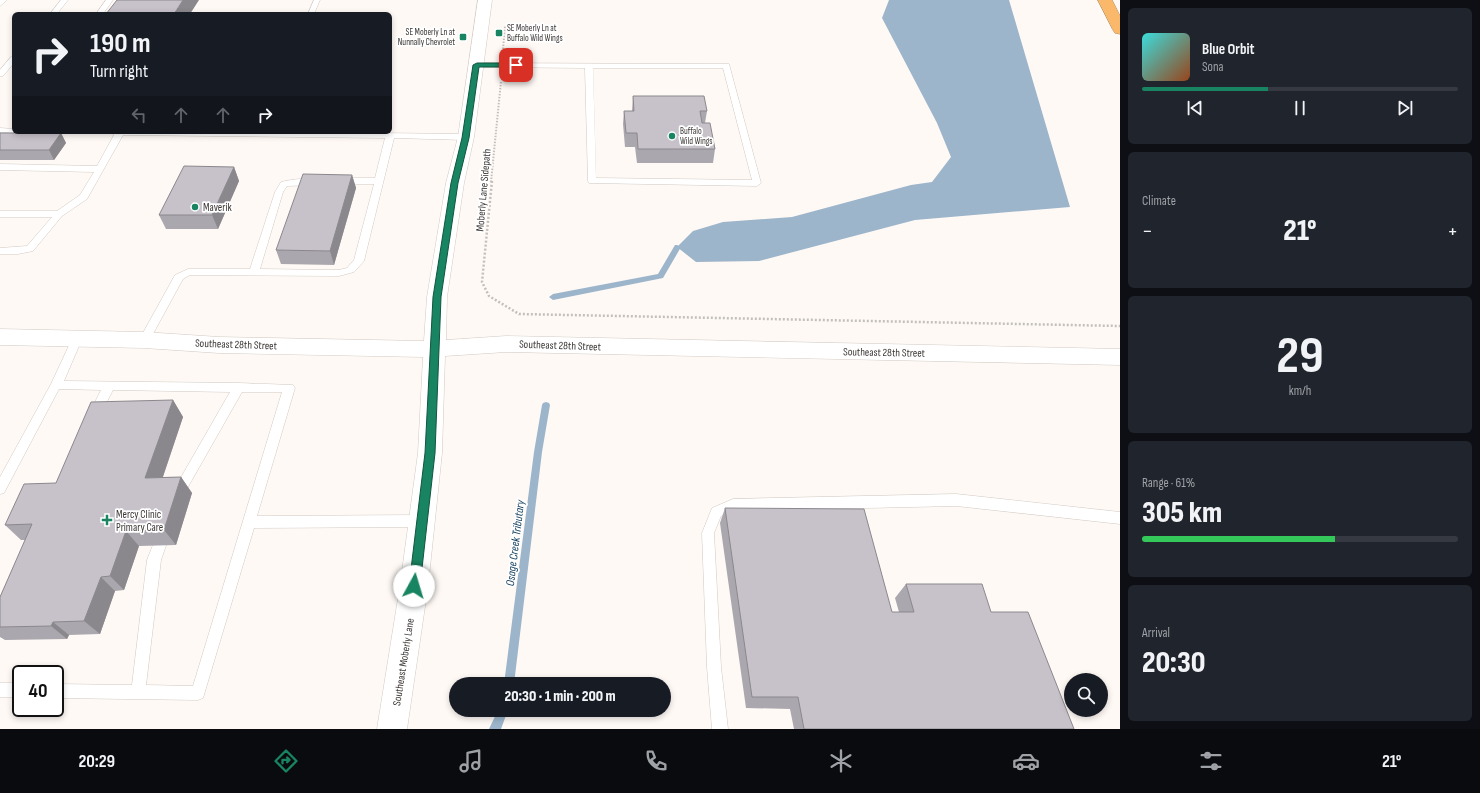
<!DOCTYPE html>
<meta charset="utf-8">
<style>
body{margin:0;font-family:"Sofia Sans Condensed",sans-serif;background:#20242c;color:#f1f3f6;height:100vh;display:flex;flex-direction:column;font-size:15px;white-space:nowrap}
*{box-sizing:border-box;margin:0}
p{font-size:13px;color:#9ea1a6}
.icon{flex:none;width:22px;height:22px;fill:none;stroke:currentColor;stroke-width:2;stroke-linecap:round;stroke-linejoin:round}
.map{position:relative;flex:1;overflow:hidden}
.sheet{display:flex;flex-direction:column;gap:8px;padding:8px;background:#0d0f14;width:360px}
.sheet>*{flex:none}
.hud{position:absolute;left:12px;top:12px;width:380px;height:122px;border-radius:6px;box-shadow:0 2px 6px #0003;background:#171b24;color:#f1f3f6;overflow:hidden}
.fabs{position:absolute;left:1064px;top:673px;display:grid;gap:8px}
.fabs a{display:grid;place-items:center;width:44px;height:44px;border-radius:50%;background:#171b24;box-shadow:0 2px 6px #0003;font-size:20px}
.speed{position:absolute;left:12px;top:665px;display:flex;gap:8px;font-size:20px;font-weight:700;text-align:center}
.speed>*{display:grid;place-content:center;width:52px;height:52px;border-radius:50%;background:#171b24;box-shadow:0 2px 6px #0003;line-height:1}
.speed .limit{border:2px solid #111;border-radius:6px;background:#fff;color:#111}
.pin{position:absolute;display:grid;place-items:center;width:34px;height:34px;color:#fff;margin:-17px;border-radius:8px;box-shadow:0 2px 6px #0006}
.me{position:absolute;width:44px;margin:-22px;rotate:6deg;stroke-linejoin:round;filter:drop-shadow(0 0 3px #0008)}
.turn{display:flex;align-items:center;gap:14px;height:84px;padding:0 12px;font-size:18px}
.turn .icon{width:52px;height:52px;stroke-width:2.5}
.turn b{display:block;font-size:28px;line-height:34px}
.lanes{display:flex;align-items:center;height:38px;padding:0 12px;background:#0003;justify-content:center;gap:20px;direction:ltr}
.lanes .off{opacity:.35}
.big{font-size:30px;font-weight:800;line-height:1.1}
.sheet .card{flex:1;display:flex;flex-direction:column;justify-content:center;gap:6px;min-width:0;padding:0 14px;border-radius:6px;background:#20242c}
.sheet .dial{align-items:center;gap:0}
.dial b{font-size:52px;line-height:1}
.song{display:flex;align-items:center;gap:12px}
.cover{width:48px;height:48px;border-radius:6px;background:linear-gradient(135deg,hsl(180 70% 55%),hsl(20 70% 35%))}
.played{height:4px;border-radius:2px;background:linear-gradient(90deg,#198461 40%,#363941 40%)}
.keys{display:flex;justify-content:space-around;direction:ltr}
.heat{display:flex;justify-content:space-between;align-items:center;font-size:22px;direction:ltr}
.charge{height:6px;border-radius:3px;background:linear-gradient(90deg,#34c759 61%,#363941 0)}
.trip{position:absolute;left:449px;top:677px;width:222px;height:40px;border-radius:20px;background:#171b24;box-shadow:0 2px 6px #0003;font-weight:800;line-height:40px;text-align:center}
.tabs{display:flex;height:64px;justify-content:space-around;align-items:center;background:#090b0e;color:#9ea1a6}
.tabs .icon{width:28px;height:28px}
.tabs .current{color:#198461}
.tabs b{font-size:18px;color:#f1f3f6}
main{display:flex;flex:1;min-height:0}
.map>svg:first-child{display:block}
.water{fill:#9cb5ca}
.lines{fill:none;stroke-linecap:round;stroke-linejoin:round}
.stream{fill:#9cb5ca;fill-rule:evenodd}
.lane-casing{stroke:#d2c9c3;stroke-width:1}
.secondary-casing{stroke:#d2c9c3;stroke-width:1}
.highway-casing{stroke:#b78b58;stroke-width:1}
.path-far1{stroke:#c3bfbb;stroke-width:2;stroke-dasharray:1.5 1.5;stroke-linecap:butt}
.path{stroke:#c3bfbb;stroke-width:2.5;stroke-dasharray:2 2;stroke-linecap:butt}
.lane{fill:#fff;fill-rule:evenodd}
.secondary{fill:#fff;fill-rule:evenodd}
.highway{fill:#fab86b;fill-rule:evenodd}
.wall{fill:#aba7ae}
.shaded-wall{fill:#8b888d}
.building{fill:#c7c2ca;stroke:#8b888d}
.route{fill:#198461;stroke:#10563f}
.poi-dot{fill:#198461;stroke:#fff;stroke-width:1.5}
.labels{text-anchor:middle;stroke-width:3.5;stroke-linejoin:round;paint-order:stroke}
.far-poi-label{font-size:9px;fill:#3b3735;stroke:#fff;text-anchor:start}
.street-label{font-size:11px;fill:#3b3735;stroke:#fff}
.poi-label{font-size:11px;fill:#3b3735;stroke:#fff;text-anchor:start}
.water-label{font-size:12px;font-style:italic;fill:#184362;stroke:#fff}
</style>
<main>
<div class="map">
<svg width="1120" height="729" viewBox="0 0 1120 729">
<rect width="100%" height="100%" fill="#fef9f5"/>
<path class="water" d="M889 0H1009L1070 207 915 220 759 261 696 262 677 247 693 231 723 222 792 217 911 185 932 182 951 157 937 123 882 18Z"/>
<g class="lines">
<path class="stream" d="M675 245H677L681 247 663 278 553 300 549 297 553 294 658 274Z
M546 402 549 403 550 405 542 452 514 684H504L534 452 542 405 543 403Z
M498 710H508L501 729H489Z"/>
<g class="lane-casing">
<path id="lane" d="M0 0H7L0 6Z
M61 0H68L57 14H50Z
M106 0H113L103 14H96Z
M314 0H320L314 14H308Z
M11 57H14V63L3 76H0V70Z
M474 63 729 64 761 183 757 186 589 183 588 181 585 68 477 67 473 65ZM593 68H723L752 180 596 178Z
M0 128 14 129V132H17L14 133 0 132Z
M109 132H289L466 134 470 137 466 140 394 138 364 261 354 272 339 276 190 275 183 279 148 343H140L139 340 175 275 188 269H250L275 192 281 182C289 180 312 176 318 182L314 185 287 186 283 192 260 269 339 270 347 268 354 260 374 184H339L335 181 339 178H375L385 138 123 135 87 199 62 216 33 251 18 254H0V248L27 246 52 217H0V211H57L80 195 94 172 0 170V164L97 166 114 135Z
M77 335 81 336 82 339 64 381 239 383 293 385 295 388 257 516 422 515 427 517 428 521 427 525 422 527 254 528 203 698 198 700 55 698V684L132 685 147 560 160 527 165 525 170 527 171 531 161 560 146 685 193 686 282 392H242L188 487 183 499 179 500 175 499 173 495 176 486 230 392 113 390 99 417 95 419 91 417 89 414 101 390 59 389 4 493 0 494V477L51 384 72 339 73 336Z
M956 494 1120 512V524L956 506 734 511 721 516 714 533 721 667 728 729H712L707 667 702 533 712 508 733 499Z
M0 683H21V697H0Z"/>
</g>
<g class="secondary-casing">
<path id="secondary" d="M478 0H492L474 137 464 183 447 297 446 340 506 336 1120 349V365L506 352 445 356 442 453 428 586 407 729H377L400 586 418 453 423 357 219 353 144 348 0 345V329L144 332 219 337 424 341 427 297 446 183 458 137Z"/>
</g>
<g class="highway-casing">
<path id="highway" d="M1098 0H1112L1120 16V34L1115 33 1113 30Z"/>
</g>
<path class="path-far1" d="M503 49 505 26
M491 182 501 81"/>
<path class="path" d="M492 181 482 282 489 296 519 314 1120 326"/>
<use href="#lane" class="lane"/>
<use href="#secondary" class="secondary"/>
<use href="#highway" class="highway"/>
</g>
<path class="wall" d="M633 96 707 111 705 123 715 149 713 163H637L635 147H625L623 124 624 111H632Z
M0 133H61L66 143 54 160H0Z
M234 167 239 181 218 229H166L159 215Z
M352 175 356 188 334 265 281 264 276 250Z
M173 400 183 417 163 477H181L192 493 176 545 139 546 124 590 115 591 100 634 69 635 67 639 5 640 0 637V597L26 540H21L5 525 56 483Z
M725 508 892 612H899L895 598 906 584 991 612 1074 729H794L790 709 746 708 720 523Z"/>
<path class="shaded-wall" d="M183 0H199L190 14H174Z
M61 133 66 143 54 160 49 150Z
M234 167 239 181 218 229 212 215Z
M352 175 356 188 334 265 330 251Z
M173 400 183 417 157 494 145 478Z
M181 477 192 493 176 545 164 530Z
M126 531 139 546 124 590 110 576Z
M101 577 115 591 100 634 84 621Z
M53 622 69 635 67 639 51 626Z"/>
<path class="building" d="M117 0H183L174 14H106Z
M633 96H704L707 111H700L702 123H710L715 149H638L637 133H626L624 111H634Z
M0 133H61L49 150H0Z
M184 166 234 167 212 215H159Z
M303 174 352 175 330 251 276 250Z
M173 400 145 478 181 477 164 530 126 531 110 576 101 577 84 621 53 622 51 626 0 627V597L32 524 5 525 24 484 56 483 91 402Z
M725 508 864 509 892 612H914L906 584H982L991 612H1028L1074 729H804L798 697H752Z"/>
<path class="route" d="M477 63H516L520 65 516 67H479L469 138 458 183 441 297 435 453 420 586 418 589 414 591 410 589 409 586 425 453 433 297 451 183 462 138 473 65Z"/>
<g class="poi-dot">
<rect x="495" y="29" width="8" height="8" rx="2"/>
<rect x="459" y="33" width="8" height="8" rx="2"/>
<circle cx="672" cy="136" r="4"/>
<circle cx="195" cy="207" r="4"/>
<path d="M105 514h4v4h4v4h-4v4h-4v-4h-4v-4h4z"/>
</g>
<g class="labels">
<g class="far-poi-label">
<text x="507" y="31">SE Moberly Ln at<tspan x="507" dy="10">Buffalo Wild Wings</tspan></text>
<text x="455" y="35" text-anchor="end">SE Moberly Ln at<tspan x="455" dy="10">Nunnally Chevrolet</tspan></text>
<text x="680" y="134">Buffalo<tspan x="680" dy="10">Wild Wings</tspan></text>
</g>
<g class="street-label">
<text transform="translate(483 190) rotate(-85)" y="4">Moberly Lane Sidepath</text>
<text transform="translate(236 344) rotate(2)" y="4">Southeast 28th Street</text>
<text transform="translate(560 345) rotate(2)" y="4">Southeast 28th Street</text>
<text transform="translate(884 352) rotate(1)" y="4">Southeast 28th Street</text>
<text transform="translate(403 662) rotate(-81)" y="4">Southeast Moberly Lane</text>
</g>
<g class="poi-label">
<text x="203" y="211">Maverik</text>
<text x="116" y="518">Mercy Clinic<tspan x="116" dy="13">Primary Care</tspan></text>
</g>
<g class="water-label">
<text transform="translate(515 543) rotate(-83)" y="4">Osage Creek Tributary</text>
</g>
</g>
</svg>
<div class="fabs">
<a><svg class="icon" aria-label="search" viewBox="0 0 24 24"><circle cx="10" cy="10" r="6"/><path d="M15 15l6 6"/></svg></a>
</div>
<div class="speed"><div class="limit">40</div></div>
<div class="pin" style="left:516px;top:65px;background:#d93025"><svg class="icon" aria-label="arrive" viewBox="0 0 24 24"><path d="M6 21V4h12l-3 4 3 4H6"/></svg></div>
<svg class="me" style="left:414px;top:586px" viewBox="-20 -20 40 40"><circle r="19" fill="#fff"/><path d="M0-13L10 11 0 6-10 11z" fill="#198461"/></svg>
<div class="trip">20:30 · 1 min · 200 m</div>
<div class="hud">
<div class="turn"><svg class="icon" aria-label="right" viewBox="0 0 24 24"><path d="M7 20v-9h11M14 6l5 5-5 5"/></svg><div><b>190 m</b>Turn right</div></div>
<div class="lanes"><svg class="icon off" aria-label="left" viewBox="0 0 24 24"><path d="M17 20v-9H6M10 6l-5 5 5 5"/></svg><svg class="icon off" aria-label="ahead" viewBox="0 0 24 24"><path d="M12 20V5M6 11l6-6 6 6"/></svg><svg class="icon off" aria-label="ahead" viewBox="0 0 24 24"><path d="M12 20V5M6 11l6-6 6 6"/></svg><svg class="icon" aria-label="right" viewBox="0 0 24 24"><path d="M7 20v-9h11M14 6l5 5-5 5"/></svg></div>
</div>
</div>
<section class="sheet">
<div class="card">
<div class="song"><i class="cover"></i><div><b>Blue Orbit</b><p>Sona</p></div></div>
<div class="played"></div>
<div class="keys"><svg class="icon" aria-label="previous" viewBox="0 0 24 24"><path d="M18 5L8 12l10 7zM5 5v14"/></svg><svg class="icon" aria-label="pause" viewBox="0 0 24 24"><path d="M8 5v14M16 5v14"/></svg><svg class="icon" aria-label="next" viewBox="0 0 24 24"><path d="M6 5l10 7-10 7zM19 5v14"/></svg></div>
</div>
<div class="card"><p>Climate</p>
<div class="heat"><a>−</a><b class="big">21°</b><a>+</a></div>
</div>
<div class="card dial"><b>29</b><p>km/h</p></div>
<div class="card"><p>Range · 61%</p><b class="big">305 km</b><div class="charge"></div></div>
<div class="card"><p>Arrival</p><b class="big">20:30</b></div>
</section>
</main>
<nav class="tabs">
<b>20:29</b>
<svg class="icon current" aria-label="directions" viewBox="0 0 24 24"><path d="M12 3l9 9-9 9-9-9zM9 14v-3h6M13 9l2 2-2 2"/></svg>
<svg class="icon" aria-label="music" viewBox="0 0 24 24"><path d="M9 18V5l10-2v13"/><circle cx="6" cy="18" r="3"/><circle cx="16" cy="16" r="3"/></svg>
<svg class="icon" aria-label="phone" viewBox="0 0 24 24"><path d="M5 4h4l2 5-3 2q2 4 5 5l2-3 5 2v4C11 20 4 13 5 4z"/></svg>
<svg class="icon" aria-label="climate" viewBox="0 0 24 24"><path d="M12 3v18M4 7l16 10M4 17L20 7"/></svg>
<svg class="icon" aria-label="car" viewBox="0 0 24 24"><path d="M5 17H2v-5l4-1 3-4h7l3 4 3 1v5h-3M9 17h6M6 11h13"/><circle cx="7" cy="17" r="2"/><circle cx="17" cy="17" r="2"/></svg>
<svg class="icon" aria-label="filters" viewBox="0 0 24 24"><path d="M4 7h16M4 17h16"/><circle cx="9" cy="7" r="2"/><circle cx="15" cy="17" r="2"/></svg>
<b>21°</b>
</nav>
